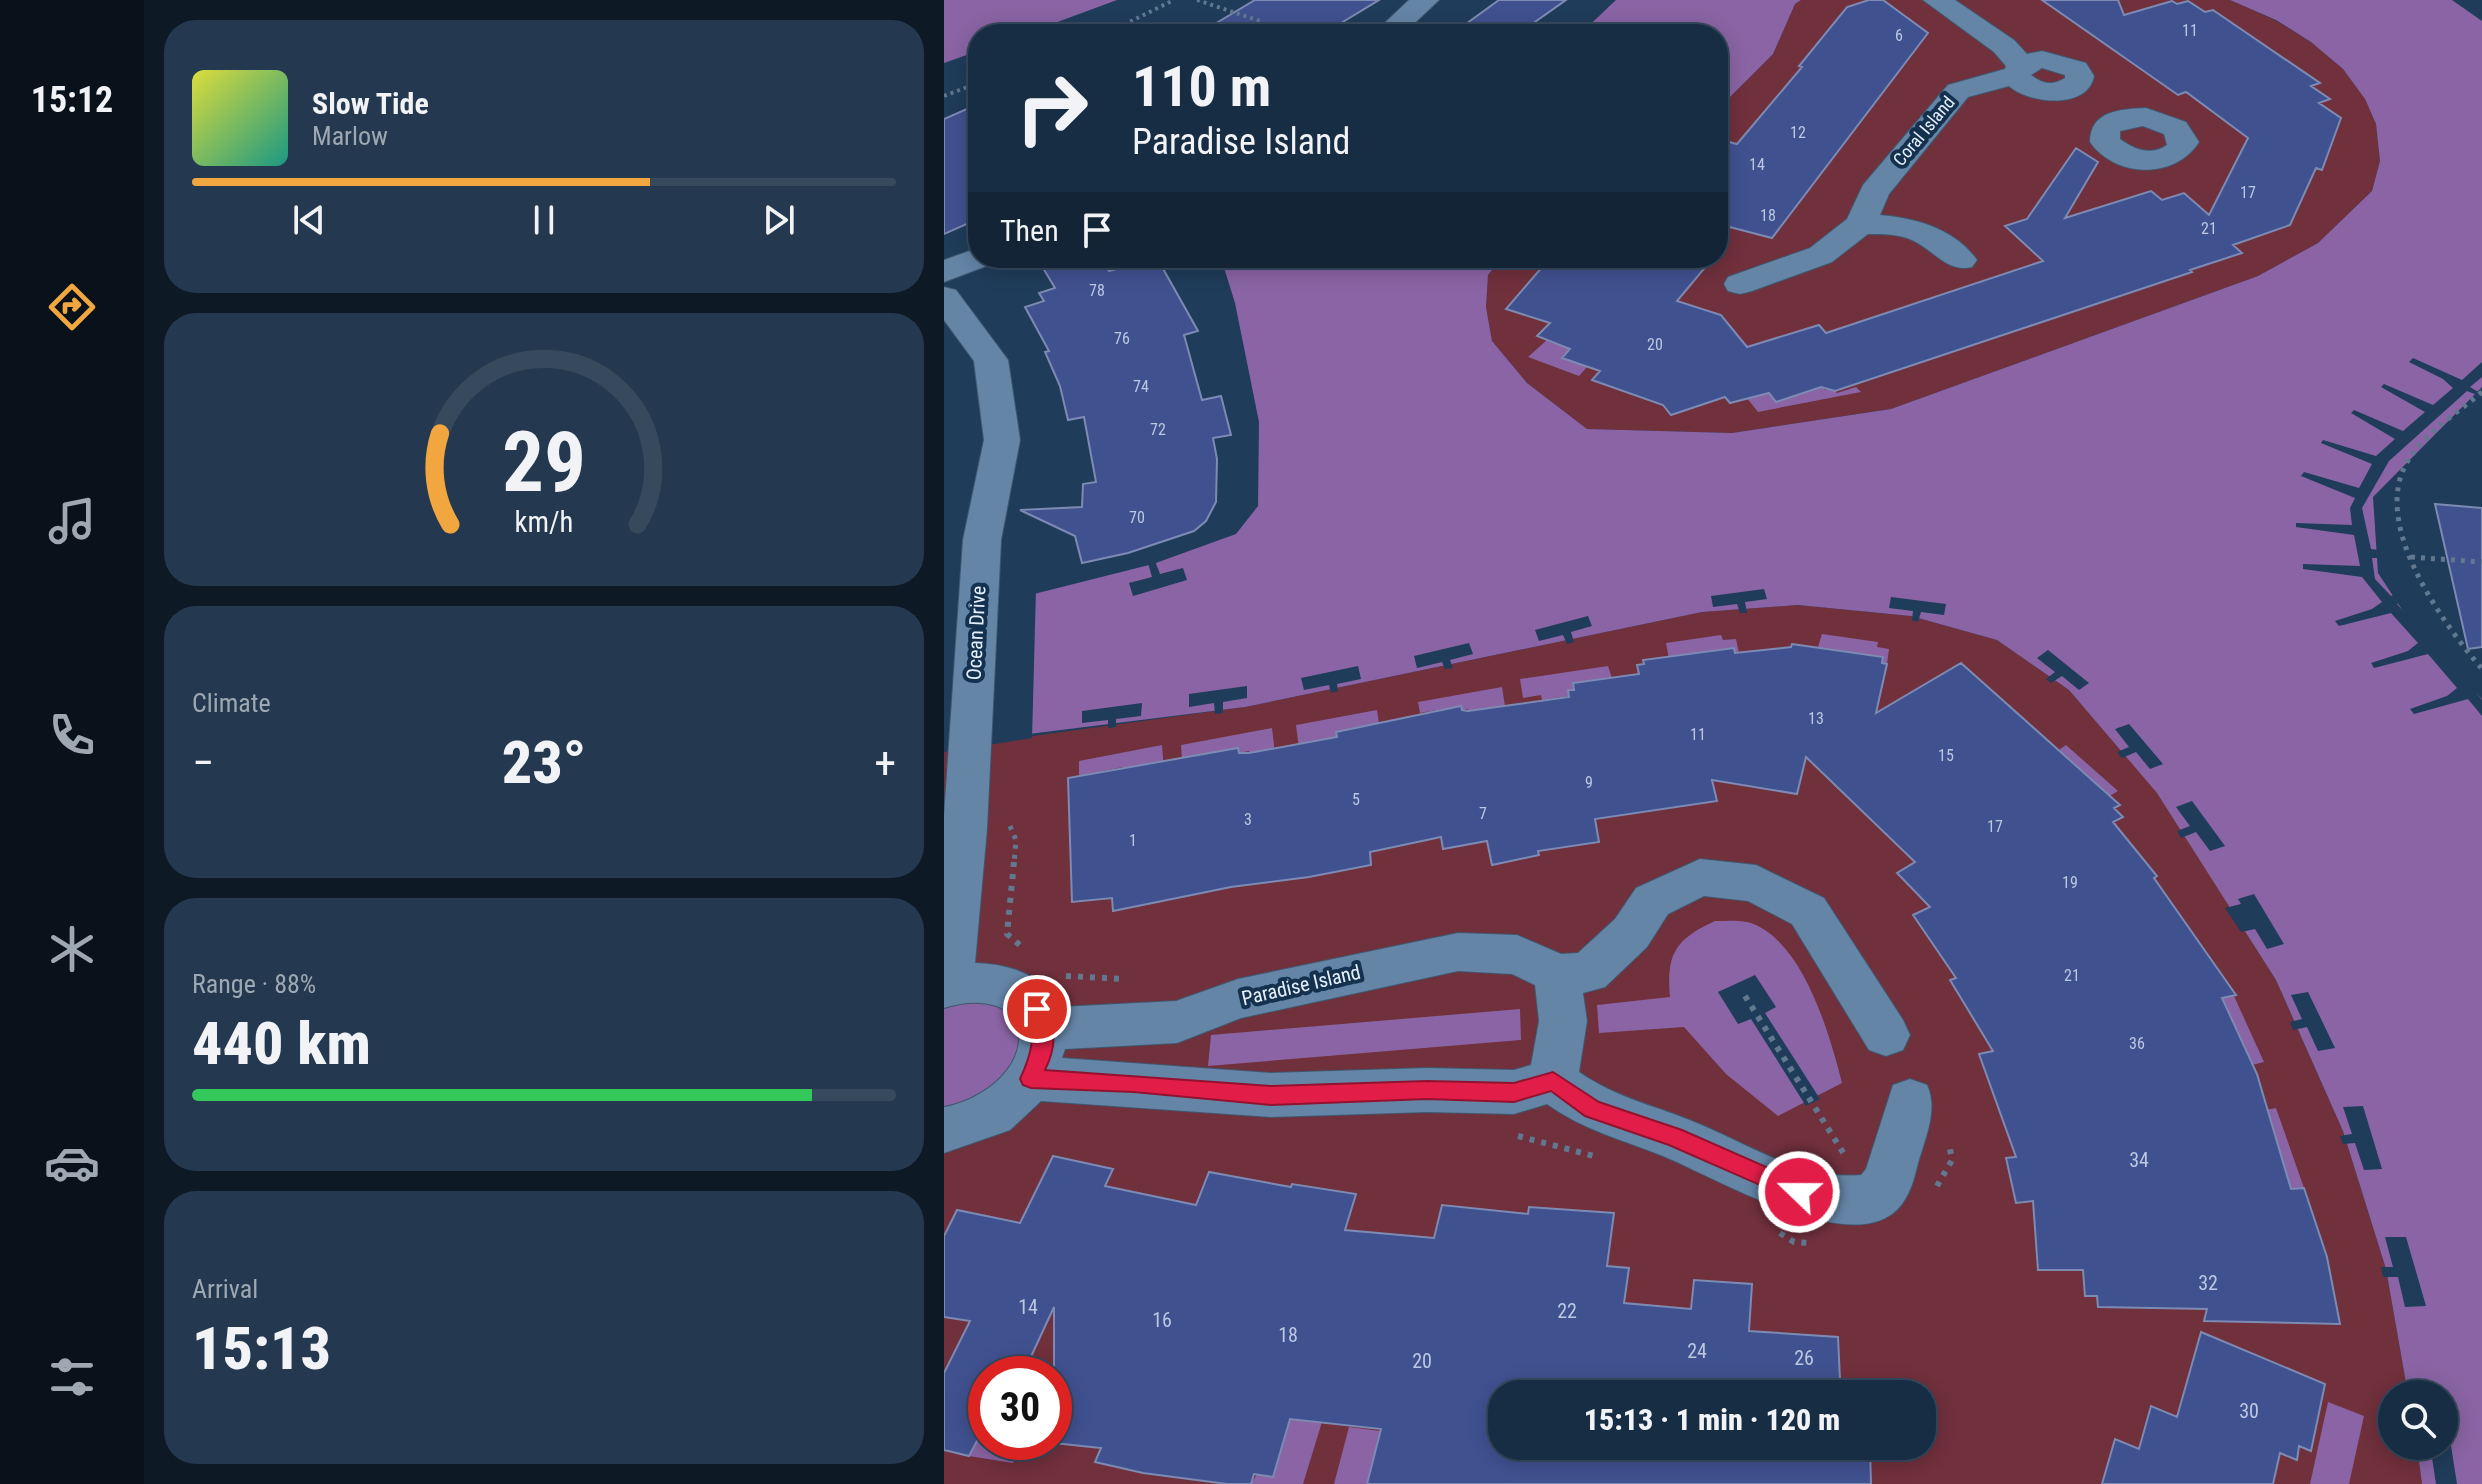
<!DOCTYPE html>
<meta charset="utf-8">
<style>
body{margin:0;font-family:"Roboto Condensed",sans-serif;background:#24394f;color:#f1f3f6;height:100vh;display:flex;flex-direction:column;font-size:30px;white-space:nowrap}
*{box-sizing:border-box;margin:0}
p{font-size:26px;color:#9ea8b2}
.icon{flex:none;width:44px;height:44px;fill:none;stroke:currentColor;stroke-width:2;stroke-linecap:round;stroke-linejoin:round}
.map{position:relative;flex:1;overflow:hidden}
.details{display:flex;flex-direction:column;gap:20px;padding:20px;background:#0d1925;width:800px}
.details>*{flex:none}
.top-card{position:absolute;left:24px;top:24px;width:760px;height:244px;border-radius:32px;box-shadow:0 4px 20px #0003,0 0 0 2px #36495d;background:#172d44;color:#f1f3f6;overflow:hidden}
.controls{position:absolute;left:1434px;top:1380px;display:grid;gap:16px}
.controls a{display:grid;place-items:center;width:80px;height:80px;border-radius:50%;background:#172d44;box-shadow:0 4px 20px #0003,0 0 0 2px #36495d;font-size:40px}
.speed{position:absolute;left:24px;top:1356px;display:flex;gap:16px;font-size:40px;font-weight:700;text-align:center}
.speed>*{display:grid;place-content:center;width:104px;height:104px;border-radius:50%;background:#172d44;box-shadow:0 4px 20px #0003,0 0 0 2px #36495d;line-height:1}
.speed .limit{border:12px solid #d22;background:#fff;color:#111}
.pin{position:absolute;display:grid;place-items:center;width:68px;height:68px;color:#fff;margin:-34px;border:4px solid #fff;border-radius:50%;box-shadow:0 2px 8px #0007}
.me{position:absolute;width:88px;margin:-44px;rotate:292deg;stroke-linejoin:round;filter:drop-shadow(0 0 6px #0008)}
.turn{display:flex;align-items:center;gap:28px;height:168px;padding:0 32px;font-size:36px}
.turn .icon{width:104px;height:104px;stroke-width:2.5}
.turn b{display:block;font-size:56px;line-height:68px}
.then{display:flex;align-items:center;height:76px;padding:0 32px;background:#0003;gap:16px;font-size:30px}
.big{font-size:60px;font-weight:800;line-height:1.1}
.details .card{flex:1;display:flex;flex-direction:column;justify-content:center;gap:12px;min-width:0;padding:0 28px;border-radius:32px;background:#24394f}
.details .dial{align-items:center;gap:0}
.dial svg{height:208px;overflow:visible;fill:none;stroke:#36495d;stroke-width:7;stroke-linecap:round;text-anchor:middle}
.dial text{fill:#f1f3f6;stroke:none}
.song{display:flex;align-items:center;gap:24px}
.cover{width:96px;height:96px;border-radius:12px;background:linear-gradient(135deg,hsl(60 70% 55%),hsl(170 70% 35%))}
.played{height:8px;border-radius:4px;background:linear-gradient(90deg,#f1a640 65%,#36495d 65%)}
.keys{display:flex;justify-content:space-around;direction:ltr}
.heat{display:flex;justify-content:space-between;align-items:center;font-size:44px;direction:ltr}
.charge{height:12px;border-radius:6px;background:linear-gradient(90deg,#34c759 88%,#36495d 0)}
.trip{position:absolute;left:544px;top:1380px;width:448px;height:80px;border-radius:32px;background:#172d44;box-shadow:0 4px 20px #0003,0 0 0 2px #36495d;font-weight:800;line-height:80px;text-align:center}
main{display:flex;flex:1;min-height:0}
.menu{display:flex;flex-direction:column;width:144px;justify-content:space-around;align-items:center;background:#09121b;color:#9ea8b2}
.menu .icon{width:56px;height:56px}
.menu .on{color:#f1a640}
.menu b{font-size:36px;color:#f1f3f6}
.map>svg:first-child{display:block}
.green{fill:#70303c;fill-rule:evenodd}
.water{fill:#8a64a4}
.pier{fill:#1f3c5a}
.building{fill:#405190;stroke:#7d8ab3;stroke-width:2}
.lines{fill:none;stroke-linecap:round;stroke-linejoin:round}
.minor-casing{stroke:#3f586f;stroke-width:2}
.path-far2{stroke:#617890;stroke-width:4;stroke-dasharray:3 4;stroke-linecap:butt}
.path-far1{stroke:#617890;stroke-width:5;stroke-dasharray:4 6;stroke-linecap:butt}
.path{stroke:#617890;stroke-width:6;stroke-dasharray:5 7;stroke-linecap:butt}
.minor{fill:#6585a7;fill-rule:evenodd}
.route{fill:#e11d48;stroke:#92132f;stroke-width:2}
.labels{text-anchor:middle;stroke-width:8;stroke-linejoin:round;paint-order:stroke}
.number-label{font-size:16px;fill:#bcc8e1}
.far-street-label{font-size:18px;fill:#e6f0fc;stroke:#14324f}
.street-label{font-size:20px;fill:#e6f0fc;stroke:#14324f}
.near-number-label{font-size:20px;fill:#bcc8e1}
</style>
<main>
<nav class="menu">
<b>15:12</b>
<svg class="icon on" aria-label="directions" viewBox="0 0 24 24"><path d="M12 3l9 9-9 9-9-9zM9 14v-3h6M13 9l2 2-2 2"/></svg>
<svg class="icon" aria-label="music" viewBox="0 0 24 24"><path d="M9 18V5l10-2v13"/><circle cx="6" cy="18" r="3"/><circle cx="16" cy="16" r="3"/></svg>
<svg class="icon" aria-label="phone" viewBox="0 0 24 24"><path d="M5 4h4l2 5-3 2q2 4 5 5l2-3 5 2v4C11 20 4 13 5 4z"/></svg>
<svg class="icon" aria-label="climate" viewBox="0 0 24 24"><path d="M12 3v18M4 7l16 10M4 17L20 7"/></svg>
<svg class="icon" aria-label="car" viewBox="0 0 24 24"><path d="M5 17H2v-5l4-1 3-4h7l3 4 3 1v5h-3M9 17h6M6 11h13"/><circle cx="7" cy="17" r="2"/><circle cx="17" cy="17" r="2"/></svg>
<svg class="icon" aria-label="filters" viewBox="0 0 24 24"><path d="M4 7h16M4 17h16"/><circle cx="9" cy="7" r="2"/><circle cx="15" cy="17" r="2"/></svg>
</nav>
<section class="details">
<div class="card">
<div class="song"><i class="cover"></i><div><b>Slow Tide</b><p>Marlow</p></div></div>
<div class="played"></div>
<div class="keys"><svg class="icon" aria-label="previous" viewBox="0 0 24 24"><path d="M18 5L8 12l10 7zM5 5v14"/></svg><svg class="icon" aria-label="pause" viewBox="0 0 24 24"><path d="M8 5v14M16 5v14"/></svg><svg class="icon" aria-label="next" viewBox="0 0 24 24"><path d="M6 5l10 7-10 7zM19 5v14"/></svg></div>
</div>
<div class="card dial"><svg viewBox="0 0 100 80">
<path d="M14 69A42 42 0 1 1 86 69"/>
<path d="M14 69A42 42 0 0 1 10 34" stroke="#f1a640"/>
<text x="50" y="56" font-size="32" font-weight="700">29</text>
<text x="50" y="72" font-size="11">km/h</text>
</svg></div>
<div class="card"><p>Climate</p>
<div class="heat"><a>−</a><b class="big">23°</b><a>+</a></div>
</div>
<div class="card"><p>Range · 88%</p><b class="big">440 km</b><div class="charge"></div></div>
<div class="card"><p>Arrival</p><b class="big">15:13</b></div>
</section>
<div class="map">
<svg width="1538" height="1484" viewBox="0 0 1538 1484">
<rect width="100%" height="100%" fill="#1f3c5a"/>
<path class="green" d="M857 0H1286L1331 20 1367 42 1399 69 1421 99 1432 124 1436 161 1428 191 1374 243 1314 276 947 409 788 433 643 429 583 383 548 341 542 307 544 275 558 258H774V109L829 54 851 4Z
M854 605 967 616 1053 640 1125 690 1214 793 1332 980 1399 1131 1442 1269 1464 1394H1448V1446H1473L1478 1484H0V748L301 707 758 612ZM42 1374H110V1442H42ZM558 1394H978V1446H558Z"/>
<path class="water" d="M0 0H173L81 34H34V51L0 63Z
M672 0H857L851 4 829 54 774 109V34H636Z
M1286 0H1508L1538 21V387L1429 497 1434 573 1476 637 1538 699V1484H1478L1473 1446H1500V1394H1464L1442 1269 1399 1131 1332 980 1213 793 1125 690 1053 640 967 616 854 605 758 612 301 707 85 734 82 596 209 564 292 534 314 506 315 422 291 303 277 258H558L544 275 542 307 548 341 583 383 643 429 788 433 947 409 1314 276 1374 243 1428 191 1436 161 1432 124 1421 99 1399 69 1367 42 1332 20Z
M604 339 651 358 635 376 584 357Z
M852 358 881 390 888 388 893 393 912 387 917 392 814 412 802 397 825 393 832 401Z
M878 634 934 642 933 647 945 649 943 664 938 663 939 657 873 650Z
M777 635 779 640 792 639 795 653H791L789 648 725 659 722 643Z
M664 666 668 678 624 691 625 696 598 700 597 695 579 698 576 679Z
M558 687 561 706 525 716 524 709 518 710 516 706 476 713 474 702Z
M433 710 435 724 392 733 393 737 355 749 352 725Z
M328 728 331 753 306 757 305 751 295 753 293 748 238 759 237 745Z
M218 745 220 771 180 773 179 767 135 776V761Z
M1122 745 1174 791 1154 803 1142 774 1115 750Z
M771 921C781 921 793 920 803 922 858 936 886 1035 898 1083L834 1116 782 1074 740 1027 655 1033 653 1005 726 997C722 953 732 939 771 921Z
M1290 996 1320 1062 1308 1065 1260 1002Z
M0 1002 62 1004 78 1022 82 1046 55 1091 0 1114Z
M576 1009 577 1040 264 1066 267 1035Z
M1332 1108 1360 1188 1328 1191 1321 1110Z
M1384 1402 1420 1416 1405 1484H1366Z
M346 1419 378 1422 359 1484H307Z
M405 1427 436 1431 423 1484H390Z
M34 1439 79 1442 69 1463 25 1456Z"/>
<path class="pier" d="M1469 358 1518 380 1538 362V377L1526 387 1536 393 1533 395 1523 391 1445 461 1418 508 1427 549 1435 550 1436 558H1428L1431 579 1447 596 1452 594 1457 602 1453 604 1518 678 1522 677 1532 688 1529 689 1538 700V716L1524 699 1470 714 1466 709 1503 696 1513 688 1484 654 1430 668 1427 663 1464 651 1474 643 1447 613 1395 626 1391 621 1428 609 1438 602 1418 577 1359 569V564L1416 566 1410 535 1352 527V523L1408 525 1406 508 1411 498 1357 476 1360 472 1415 488 1428 464 1377 443 1379 440 1432 456 1451 439 1407 413 1410 410 1459 431 1481 412 1437 387 1440 384 1489 405 1509 388 1499 379 1465 362Z
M211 561 216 574 239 568 243 580 189 596 185 583 208 577 204 563Z
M92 589 88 738 0 752V605Z
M820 589 823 599 801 602 803 613H796L793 604 769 607 767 596Z
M947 597 1002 604 1000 615 977 612 974 622 968 620 969 611 945 608Z
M644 616 648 626 627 632 630 642 623 644 619 635 595 641 591 630Z
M525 643 529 654 506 660 509 668 501 669 498 662 473 668 470 656Z
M1104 650 1145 683 1135 690 1118 676 1107 683 1102 679 1111 672 1093 658Z
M414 666 417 679 393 684 394 691 387 693 385 685 360 690 357 678Z
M303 686V698L279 702V713L271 714 270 703 245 707V694Z
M198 703 197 716 172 719V727L164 728V720L138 723V711Z
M1185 724 1219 764 1206 769 1192 752 1178 758 1173 752 1185 747 1171 729Z
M1248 801 1281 846 1266 851 1252 832 1237 838 1233 831 1246 826 1232 807Z
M1310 894 1340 944 1323 949 1311 929 1297 932 1281 908 1297 904 1294 899Z
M811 975 832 1007 821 1013 876 1099 862 1106 807 1019 794 1024 774 992Z
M1364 992 1391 1048 1374 1051 1363 1027 1349 1030 1346 1022 1358 1019 1347 995Z
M1419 1106 1438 1169 1420 1170 1411 1143 1399 1144 1396 1136 1408 1134 1399 1107Z
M1441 1237H1462L1482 1306 1461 1307 1454 1277H1439L1437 1267H1449Z
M1500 1407H1501L1513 1484H1492L1487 1451 1470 1448 1500 1446Z"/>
<path class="building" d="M311 0H435L379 34H254Z
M555 0H622L574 34H508Z
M925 0H939L984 33 828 238 774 224V139L793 144 858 67 855 66 903 7Z
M1098 0H1174L1180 15 1228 1 1233 4 1244 1 1261 12 1269 10 1376 83 1367 86 1386 99 1375 103 1397 118 1378 170 1372 168 1346 225 1289 245 1298 253 1246 270 1248 272 891 391 877 387 832 402 825 393 786 403 781 397 727 415 719 405 648 380 656 371 618 358 626 349 593 336 606 323 562 309 606 258H769L733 301 777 315 803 347 875 325 882 333 1099 261 1061 226 1083 219 1132 148 1154 162 1121 218 1207 191 1218 200 1240 193 1265 215 1304 138 1242 92 1234 95Z
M34 104V219L0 234V119Z
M93 258H157L165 271 213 258 254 331 240 335 258 400 277 396 287 435 269 438 273 459 272 502 262 521 250 531 184 553 138 563 131 536 76 510 138 507 139 484 152 482 140 417 124 420 116 386 101 352 105 351 81 307 100 301 95 293 111 288Z
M1491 504 1538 508V647L1524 649Z
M848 644 939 657 938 663 943 664 932 713 1017 663 1176 805 1170 808 1179 817 1169 822 1213 876 1210 878 1292 995 1278 998 1313 1074 1347 1189 1360 1188 1383 1257 1396 1324 1260 1321 1263 1309 1154 1307 1153 1296H1141L1139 1270H1094L1089 1201 1072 1203 1062 1158 1072 1157 1035 1054 1049 1051 1006 980 1012 978 969 915 986 907 953 873 971 862 862 757 853 794 768 780 773 801 651 819 655 842 594 851 595 855 548 865 543 841 499 849 497 837 426 852 427 865 365 877 287 887 169 911 168 898 128 902 124 778 294 748 295 753H305L393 737 392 732 517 706 518 710 524 711 625 697 624 690H630L629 683 695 674 693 665 700 664 699 660 790 648 791 653 847 647Z
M109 1156 169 1169 161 1186 252 1205 265 1172 347 1187 348 1184 412 1194 401 1230 490 1238 498 1205 584 1214 585 1207 670 1213 663 1266 685 1268 680 1303 747 1309 750 1280 808 1284 805 1331 894 1337 896 1379 919 1381 918 1394H558V1446H926L927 1484H423L437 1429 346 1419 329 1477 310 1474 307 1484H283L199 1473 151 1462 157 1448 110 1443V1307L79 1374H42V1441L34 1439 25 1456 0 1450V1373L26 1321 0 1317V1236L13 1210 76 1223Z
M1257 1332 1381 1384 1367 1451 1355 1446 1353 1460 1336 1453 1329 1484H1158L1171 1439 1195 1449 1207 1406 1233 1417Z"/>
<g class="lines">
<g class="minor-casing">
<path id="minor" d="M465 0H495L459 34H429Z
M979 0H1011L1070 40 1083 54 1098 51 1142 63 1150 76C1144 110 1085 104 1065 86L1024 97 945 194 936 215C972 218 1011 229 1033 260L1028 267C1003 273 990 250 968 240 954 234 939 234 924 234L888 262 808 291 796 294 784 291 780 284 784 277 866 248 903 219 919 185 1004 85 1061 69 1062 66 1050 52ZM1098 68 1121 75V78C1108 86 1098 84 1087 75Z
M1202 108 1242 122 1255 142C1231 180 1171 178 1146 142 1146 111 1176 109 1202 108ZM1199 126 1220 134 1223 145C1207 156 1191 150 1176 139V131Z
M34 248V258H50L45 265 0 282V260Z
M0 287 12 290 64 360 76 440 57 540 43 829 31 963C66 964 100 975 116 1007L232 1001 294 979 514 933 573 935 617 954 634 953 671 919 692 888 756 859 812 865 880 898 959 1020 966 1035 959 1050 942 1056 925 1050 848 924 804 901 760 896 724 914 703 947 661 987 639 993 643 1021 635 1072C673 1098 706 1104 748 1121 801 1142 857 1181 917 1175L922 1169 949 1085 966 1079 983 1085C995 1111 980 1140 973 1167 969 1184 963 1203 948 1214 897 1252 770 1177 719 1156 677 1139 641 1131 603 1104L570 1114 483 1112 327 1117 97 1101 66 1130 0 1153V1107C40 1100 90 1063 71 1016 50 1000 25 1000 0 1008V816L19 540 40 440 30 361 0 320ZM514 971 568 974 591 985 595 1021 587 1065 570 1070 483 1068 327 1073 118 1058 121 1049 233 1043 297 1018Z"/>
</g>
<path class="path-far2" d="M253 0 316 21 329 34
M161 34 230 0
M0 96 34 83
M70 266 87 258"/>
<path class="path-far1" d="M1538 392C1512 414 1479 434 1462 464 1428 527 1499 623 1538 669
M1467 557 1538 562
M66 826 72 840 70 864"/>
<path class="path" d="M70 862 63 934 78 947
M122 976 180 979
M801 996 900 1154
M574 1136 650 1156
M993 1186 1008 1160 1005 1144
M836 1233 850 1242 867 1243"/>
<use href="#minor" class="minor"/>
</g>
<path class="route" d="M93 1000 100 1003C112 1027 113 1046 101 1070L327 1086 483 1081 570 1083 609 1072 655 1102 738 1130 863 1185 866 1192 863 1199 855 1202 848 1199 725 1145 641 1116 607 1091 570 1102 483 1099 327 1105 190 1092 87 1088 79 1085 76 1079C88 1053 92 1037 83 1009Z"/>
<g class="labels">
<g class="number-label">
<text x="1246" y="36">11</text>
<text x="955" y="41">6</text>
<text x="854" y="138">12</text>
<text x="813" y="170">14</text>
<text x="1304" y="198">17</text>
<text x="824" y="221">18</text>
<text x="1265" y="234">21</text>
<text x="153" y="296">78</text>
<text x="178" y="344">76</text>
<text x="711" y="350">20</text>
<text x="197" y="392">74</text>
<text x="214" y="435">72</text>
<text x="193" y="523">70</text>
<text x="872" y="724">13</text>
<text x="754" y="740">11</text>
<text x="1002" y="761">15</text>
<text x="645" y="788">9</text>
<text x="412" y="805">5</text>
<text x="539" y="819">7</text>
<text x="304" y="825">3</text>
<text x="1051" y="832">17</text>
<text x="189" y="846">1</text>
<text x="1126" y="888">19</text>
<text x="1128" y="981">21</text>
<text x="1193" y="1049">36</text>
</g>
<g class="far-street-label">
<text transform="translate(980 131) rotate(-50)" y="6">Coral Island</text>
</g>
<g class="street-label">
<text transform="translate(32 633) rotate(-87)" y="7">Ocean Drive</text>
<text transform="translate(357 985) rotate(-13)" y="7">Paradise Island</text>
</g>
<g class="near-number-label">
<text x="1195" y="1167">34</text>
<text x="1264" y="1290">32</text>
<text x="84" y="1314">14</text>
<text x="623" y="1318">22</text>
<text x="218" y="1327">16</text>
<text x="344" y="1342">18</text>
<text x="753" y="1358">24</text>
<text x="860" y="1365">26</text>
<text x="478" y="1368">20</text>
<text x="1305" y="1418">30</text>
</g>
</g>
</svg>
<div class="controls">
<a><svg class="icon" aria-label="search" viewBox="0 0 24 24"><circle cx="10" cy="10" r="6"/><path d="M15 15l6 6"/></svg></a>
</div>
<div class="speed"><div class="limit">30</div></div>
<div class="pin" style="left:93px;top:1009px;background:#d93025"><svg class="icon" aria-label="arrive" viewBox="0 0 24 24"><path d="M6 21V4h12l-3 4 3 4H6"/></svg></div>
<svg class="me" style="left:855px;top:1192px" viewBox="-20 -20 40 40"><circle r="17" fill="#e11d48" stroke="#fff" stroke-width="3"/><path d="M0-11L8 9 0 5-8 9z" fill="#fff"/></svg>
<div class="trip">15:13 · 1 min · 120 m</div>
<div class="top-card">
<div class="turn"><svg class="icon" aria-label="right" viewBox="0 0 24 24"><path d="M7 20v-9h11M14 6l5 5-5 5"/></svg><div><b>110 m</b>Paradise Island</div></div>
<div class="then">Then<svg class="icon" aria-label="arrive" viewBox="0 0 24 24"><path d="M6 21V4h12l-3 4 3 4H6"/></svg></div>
</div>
</div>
</main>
